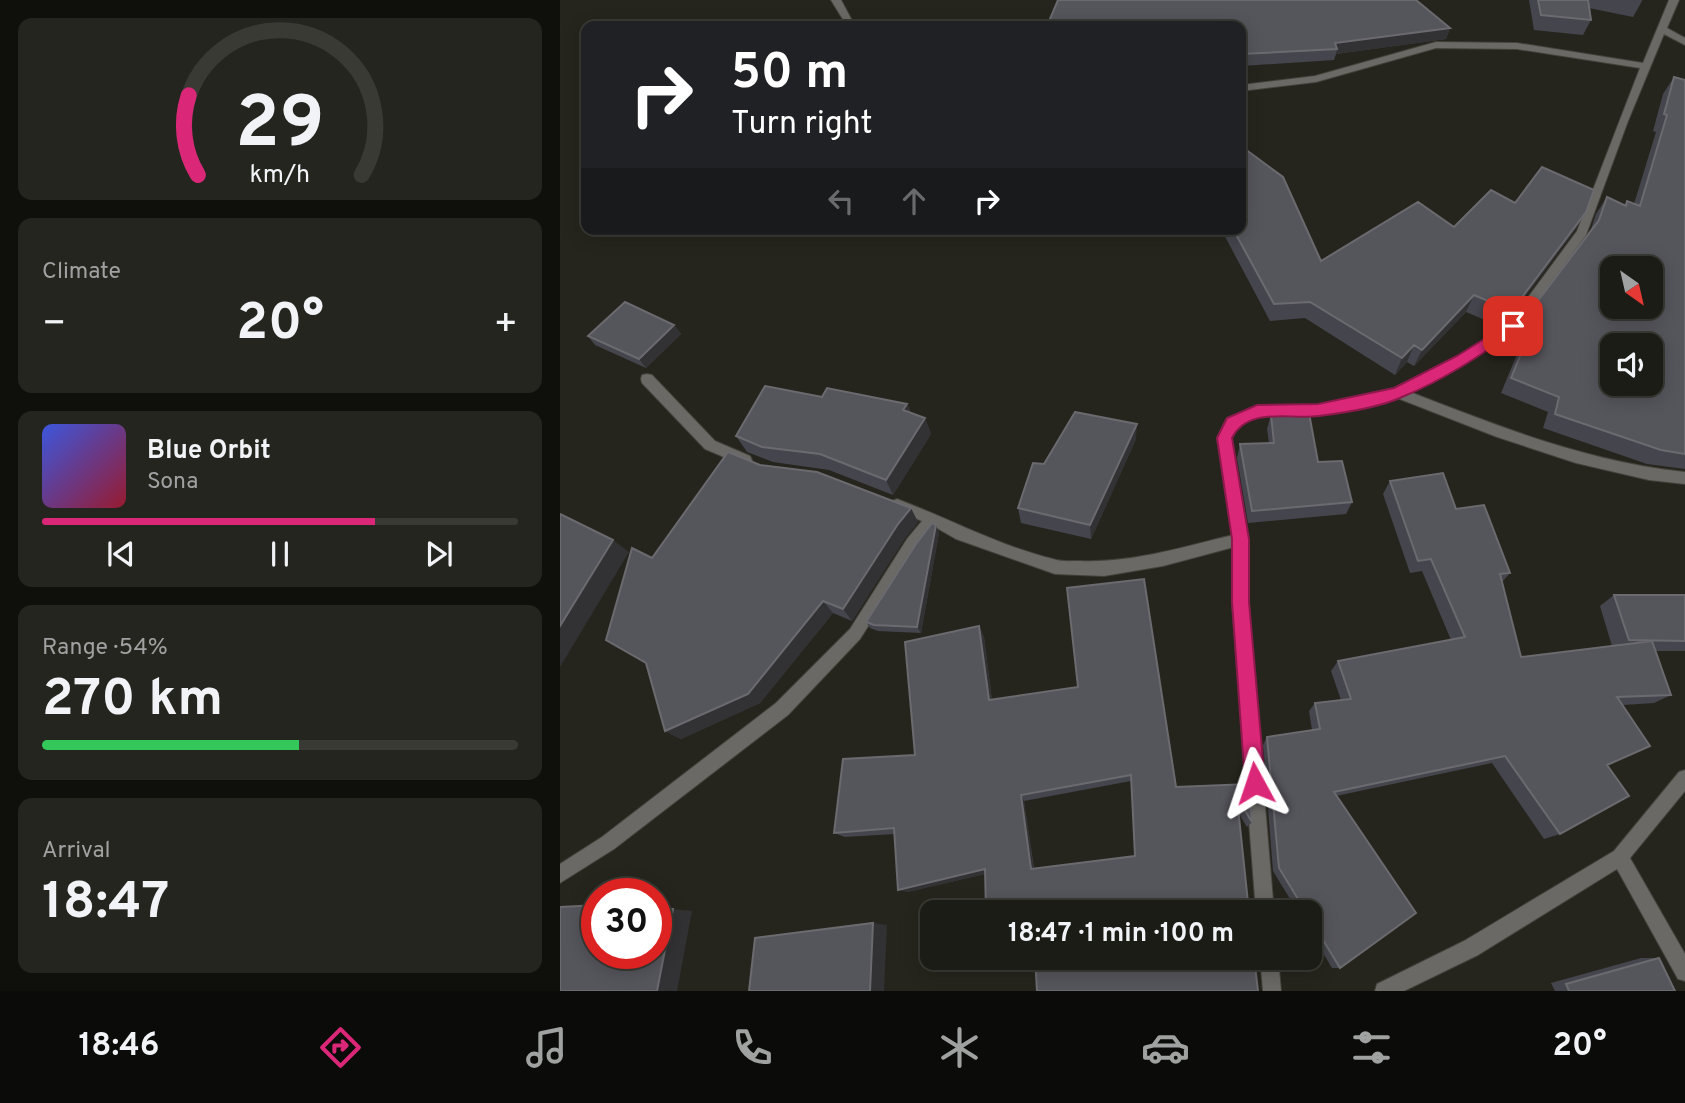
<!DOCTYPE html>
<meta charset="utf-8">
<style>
body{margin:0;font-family:Overpass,sans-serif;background:#25251f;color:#f1f3f6;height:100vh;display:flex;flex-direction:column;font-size:26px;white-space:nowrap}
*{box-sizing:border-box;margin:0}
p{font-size:23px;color:#a0a1a1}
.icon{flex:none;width:38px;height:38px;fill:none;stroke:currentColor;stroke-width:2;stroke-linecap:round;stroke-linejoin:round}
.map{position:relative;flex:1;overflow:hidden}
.side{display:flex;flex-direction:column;gap:18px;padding:18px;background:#0f0f0c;width:560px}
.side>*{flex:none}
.top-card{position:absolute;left:21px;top:21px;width:665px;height:214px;border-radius:14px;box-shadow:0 4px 18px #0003,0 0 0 2px #3a3a35;background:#202124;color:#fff;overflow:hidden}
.needle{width:46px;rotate:146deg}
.buttons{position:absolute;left:1040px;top:256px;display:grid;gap:14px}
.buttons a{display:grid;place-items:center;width:63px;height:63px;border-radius:14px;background:#1c1c16;box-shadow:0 4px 18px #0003,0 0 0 2px #3a3a35;font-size:35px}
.speed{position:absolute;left:21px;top:878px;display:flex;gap:14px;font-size:35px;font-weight:700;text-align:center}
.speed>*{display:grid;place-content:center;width:91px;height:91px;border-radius:50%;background:#1c1c16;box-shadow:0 4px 18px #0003,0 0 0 2px #3a3a35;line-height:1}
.speed .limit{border:10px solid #d22;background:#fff;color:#111}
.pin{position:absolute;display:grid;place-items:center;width:60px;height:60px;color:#fff;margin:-30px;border-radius:14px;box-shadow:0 4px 10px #0006}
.me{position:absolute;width:77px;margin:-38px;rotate:355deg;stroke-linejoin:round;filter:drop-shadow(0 0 5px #0008)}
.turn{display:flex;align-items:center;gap:24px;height:147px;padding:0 35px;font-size:32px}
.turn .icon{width:91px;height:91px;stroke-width:2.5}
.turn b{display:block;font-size:49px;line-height:60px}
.lanes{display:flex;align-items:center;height:66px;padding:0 35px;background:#0003;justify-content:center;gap:35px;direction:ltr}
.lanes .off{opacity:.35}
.big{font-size:52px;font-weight:700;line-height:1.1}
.side .tile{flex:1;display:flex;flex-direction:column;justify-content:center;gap:10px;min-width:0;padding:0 24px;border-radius:14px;background:#25251f}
.side .dial{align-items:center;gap:0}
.dial svg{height:182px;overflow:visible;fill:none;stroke:#3a3a35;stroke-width:7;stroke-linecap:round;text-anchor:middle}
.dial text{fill:#f1f3f6;stroke:none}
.song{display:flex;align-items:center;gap:21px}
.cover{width:84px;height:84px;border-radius:10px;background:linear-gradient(135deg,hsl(230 70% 55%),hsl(350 70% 35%))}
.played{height:7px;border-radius:4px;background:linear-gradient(90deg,#db2777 70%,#3a3a35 70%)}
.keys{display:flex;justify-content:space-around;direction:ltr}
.heat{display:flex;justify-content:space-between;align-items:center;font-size:38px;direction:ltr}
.charge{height:10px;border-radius:5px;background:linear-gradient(90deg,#34c759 54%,#3a3a35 0)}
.trip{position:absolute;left:360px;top:900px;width:402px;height:70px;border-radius:14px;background:#1c1c16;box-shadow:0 4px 18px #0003,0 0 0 2px #3a3a35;font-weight:700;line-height:70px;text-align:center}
.menu{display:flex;height:112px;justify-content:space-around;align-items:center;background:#0b0b09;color:#a0a1a1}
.menu .icon{width:49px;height:49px}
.menu .current{color:#db2777}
.menu b{font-size:32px;color:#f1f3f6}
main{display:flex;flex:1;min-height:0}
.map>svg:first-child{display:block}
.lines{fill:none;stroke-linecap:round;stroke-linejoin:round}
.minor-casing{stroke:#43423a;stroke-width:2}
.minor{fill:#6a6965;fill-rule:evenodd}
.wall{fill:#45454d;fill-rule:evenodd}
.shaded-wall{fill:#323234}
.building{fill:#55555c;stroke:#6a6a6f;stroke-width:2;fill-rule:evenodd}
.route{fill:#db2777;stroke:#8e194d;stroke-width:2}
</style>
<main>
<section class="side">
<div class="tile dial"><svg viewBox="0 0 100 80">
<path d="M14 69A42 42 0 1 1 86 69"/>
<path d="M14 69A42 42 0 0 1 10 34" stroke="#db2777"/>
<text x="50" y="56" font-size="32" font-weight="700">29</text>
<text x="50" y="72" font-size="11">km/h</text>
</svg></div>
<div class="tile"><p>Climate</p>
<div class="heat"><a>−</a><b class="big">20°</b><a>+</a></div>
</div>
<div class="tile">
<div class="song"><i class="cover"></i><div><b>Blue Orbit</b><p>Sona</p></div></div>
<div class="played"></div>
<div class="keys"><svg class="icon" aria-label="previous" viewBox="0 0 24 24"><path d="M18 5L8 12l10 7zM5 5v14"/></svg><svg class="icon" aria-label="pause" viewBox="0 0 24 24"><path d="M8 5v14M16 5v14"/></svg><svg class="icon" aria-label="next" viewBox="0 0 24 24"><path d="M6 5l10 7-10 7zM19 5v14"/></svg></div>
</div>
<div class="tile"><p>Range · 54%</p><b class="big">270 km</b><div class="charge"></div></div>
<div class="tile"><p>Arrival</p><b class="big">18:47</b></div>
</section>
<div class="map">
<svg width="1125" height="991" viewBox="0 0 1125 991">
<rect width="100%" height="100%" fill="#26251d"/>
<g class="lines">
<g class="minor-casing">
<path id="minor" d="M271 0H281L295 26H287Z
M1109 0H1119L1107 28 1125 38V45L1104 34 1068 121 1026 235 957 329 906 363 850 392C940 427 1028 462 1125 472V484L1089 480 1016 463 937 437 837 398 758 415 698 416 677 426 671 438 688 539V602L714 912H696L672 602 674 547 603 566 544 576 495 574 396 539 375 527 357 549 300 639 228 715 54 849 0 883V864L42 837 216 703 290 629 347 539 362 521 332 509 330 505 332 501 337 499 342 501C392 520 440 546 493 559 501 562 511 561 520 561 572 563 623 547 673 535L657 438 667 418 697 406 758 405 834 388 898 357 949 323 1017 231 1080 68 957 49 876 48 756 82 681 91V85L755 76 876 42 957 43 1083 63Z
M87 374 92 375 155 441 190 456 192 460 190 464 185 466 145 449 82 383 81 379 82 375Z
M1125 770V791L1070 858 1125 954V981L1118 979 1057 869 918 955 844 991H815L817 984 904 941 1054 851 1119 772Z
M700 957H718L721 991H703Z"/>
</g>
<use href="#minor" class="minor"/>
</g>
<path class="wall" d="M969 0H1082V1L1073 17 1029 8 1031 20 1023 35 974 30Z
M681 26 890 28 886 39 776 54 774 60 681 66Z
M1114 77 1125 80V469L1087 464 983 428 988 412 941 393 964 337 955 333 965 318 1030 232 1036 214 1047 197 1064 205 1067 201 1074 204 1096 132 1093 131 1103 94Z
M955 203 1026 212 1015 230 947 321 939 326 906 312 854 366 847 362 835 375 745 318 710 321 661 229H681L761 261 894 227Z
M114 325 121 334 86 368 35 345 28 336Z
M262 397 347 404 351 413 365 418 371 434 333 495 269 470 213 462 187 452 176 436Z
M711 415 758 462 792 502 786 514 688 523 677 458 680 444 709 443 707 429Z
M576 439 531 539 461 523 458 508 484 464Z
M200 465 358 522 345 538 292 621 273 613 200 703 121 739 105 731 92 558Z
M830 481 896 509 950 573 942 582 961 657 1052 646 1040 606 1054 595H1125V651H1095L1111 695 1094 703 1063 705 1047 765 1000 834 984 839 932 763 776 796 780 968H772L751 933V912H738L713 871 703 745 707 737 752 730 749 711 755 703 781 700 771 671 778 661 891 640 862 571 850 573 823 494Z
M376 525 379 533 361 633 318 631 310 628 306 622Z
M419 626 424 637 432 700 616 787 689 784 692 822 687 827 679 814 689 912 425 874 347 892 335 834 285 837 274 833 355 755ZM571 781 575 856 474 868 464 801Z
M1081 958H1099L1115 991H995L991 983Z"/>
<path class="shaded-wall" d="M890 28 886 39 776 54 777 49 775 43Z
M1026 212 1015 230 947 321 939 326 949 310Z
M914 295 906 312 854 366 862 350Z
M114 325 121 334 86 368 79 359Z
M854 345 847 362 835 375 842 358Z
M347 404 353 420 343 410Z
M365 418 371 434 333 495 326 480Z
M577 424 576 439 531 539 530 525Z
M351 508 358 522 345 538 292 621 283 609 338 524Z
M376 525 379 533 361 633 357 627Z
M53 540 69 552 0 667V626Z
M263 601 273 613 200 703 121 739 105 731Z
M419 626 424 637 433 709 429 700Z
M461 795 464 801 474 872 471 869Z
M425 869 430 873 347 892 338 890Z
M113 909 132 911 117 991H97Z
M313 923 327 925 324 991H310Z"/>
<path class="building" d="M498 0H856L890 28 775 43 777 49 681 54V26H487Z
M978 0H1028L1031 20 981 15Z
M1114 77 1125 80V454L1101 450 995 414 999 397 951 378 974 322 965 318 1039 220 1047 197 1066 206 1067 201 1080 206 1107 115 1104 114ZM1052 268H1090V306H1052ZM1052 345H1090V383H1052Z
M681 146 723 177 761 261 858 202 894 227 931 190 955 203 982 167 1034 190 1026 212 957 304 949 310 914 295 862 350 854 345 842 358 750 302 714 304 673 229H681Z
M65 302 114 325 79 359 28 336Z
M205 386 262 397 267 388 347 404 343 410 365 418 326 480 260 454 202 447 176 436Z
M515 412 577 424 530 525 458 508 473 463 484 464Z
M749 413 758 462 782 461 792 502 692 511 680 444 714 443 711 415Z
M168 452 200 465 257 472 351 508 338 524 283 609 263 601 188 694 105 731 86 663 46 640 72 548 92 558Z
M883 473 896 509 924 505 950 573 940 574 961 657 1092 641 1111 695 1057 697 1090 746 1047 765 1069 796 1000 834 945 756 774 792 856 913 780 968 751 920V912H746L719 868 707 737 760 729 755 703 791 699 778 661 905 637 871 559 858 561 830 481Z
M0 514 53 540 0 626Z
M372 523 376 525 357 627 314 625 306 622 356 544Z
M584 579 616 787 689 784 692 822 677 798 689 912H426L425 869 338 890 334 828 274 833 283 759 355 755 345 642 419 626 429 700 518 687 507 588ZM571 775 575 856 471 869 461 795Z
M1054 595H1125V641L1069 640Z
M37 905V954H96V909H113L97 991H0V907Z
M313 923 310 991H189L195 938Z
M475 957H694L698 991H477Z
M1099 958 1115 991H1009L1006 984Z"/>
<path class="route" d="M953 321 960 326 957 330C921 355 884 380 842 397 821 407 783 413 759 416 729 420 688 406 672 438L689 539V602L705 783 702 790 695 792 688 790 685 783 672 602V539L657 438 667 418 697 405 758 404 834 388 897 356Z"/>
</svg>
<div class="buttons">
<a><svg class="needle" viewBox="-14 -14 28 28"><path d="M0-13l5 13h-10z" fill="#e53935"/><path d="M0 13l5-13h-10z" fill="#a0a1a1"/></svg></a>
<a><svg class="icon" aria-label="sound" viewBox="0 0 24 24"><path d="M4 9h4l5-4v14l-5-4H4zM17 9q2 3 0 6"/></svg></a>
</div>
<div class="speed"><div class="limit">30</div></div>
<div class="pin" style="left:953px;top:326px;background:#d93025"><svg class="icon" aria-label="arrive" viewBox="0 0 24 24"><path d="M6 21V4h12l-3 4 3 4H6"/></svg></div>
<svg class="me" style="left:695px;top:783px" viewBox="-20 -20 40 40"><path d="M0-17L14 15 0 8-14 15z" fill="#db2777" stroke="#fff" stroke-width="4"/></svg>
<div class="trip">18:47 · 1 min · 100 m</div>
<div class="top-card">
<div class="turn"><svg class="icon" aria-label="right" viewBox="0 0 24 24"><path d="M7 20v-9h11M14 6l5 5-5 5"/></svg><div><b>50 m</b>Turn right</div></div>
<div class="lanes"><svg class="icon off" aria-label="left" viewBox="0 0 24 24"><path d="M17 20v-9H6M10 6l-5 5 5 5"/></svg><svg class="icon off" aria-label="ahead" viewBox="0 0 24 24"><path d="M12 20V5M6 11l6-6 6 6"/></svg><svg class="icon" aria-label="right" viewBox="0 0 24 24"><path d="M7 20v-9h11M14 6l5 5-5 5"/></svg></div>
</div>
</div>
</main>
<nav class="menu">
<b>18:46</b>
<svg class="icon current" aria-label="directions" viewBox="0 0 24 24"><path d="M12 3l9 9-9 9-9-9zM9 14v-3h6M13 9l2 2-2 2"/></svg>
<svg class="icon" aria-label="music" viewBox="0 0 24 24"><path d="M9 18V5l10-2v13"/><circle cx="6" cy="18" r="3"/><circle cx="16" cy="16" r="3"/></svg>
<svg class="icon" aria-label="phone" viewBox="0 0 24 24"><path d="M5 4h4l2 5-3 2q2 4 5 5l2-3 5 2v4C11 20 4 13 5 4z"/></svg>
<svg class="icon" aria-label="climate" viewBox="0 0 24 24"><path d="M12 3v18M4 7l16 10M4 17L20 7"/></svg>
<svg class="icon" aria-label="car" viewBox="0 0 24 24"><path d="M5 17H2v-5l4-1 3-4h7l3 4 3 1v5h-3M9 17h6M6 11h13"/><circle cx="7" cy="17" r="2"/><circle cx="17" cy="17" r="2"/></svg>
<svg class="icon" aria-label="filters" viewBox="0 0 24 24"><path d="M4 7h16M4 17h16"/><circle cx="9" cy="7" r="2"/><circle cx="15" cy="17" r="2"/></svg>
<b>20°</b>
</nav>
